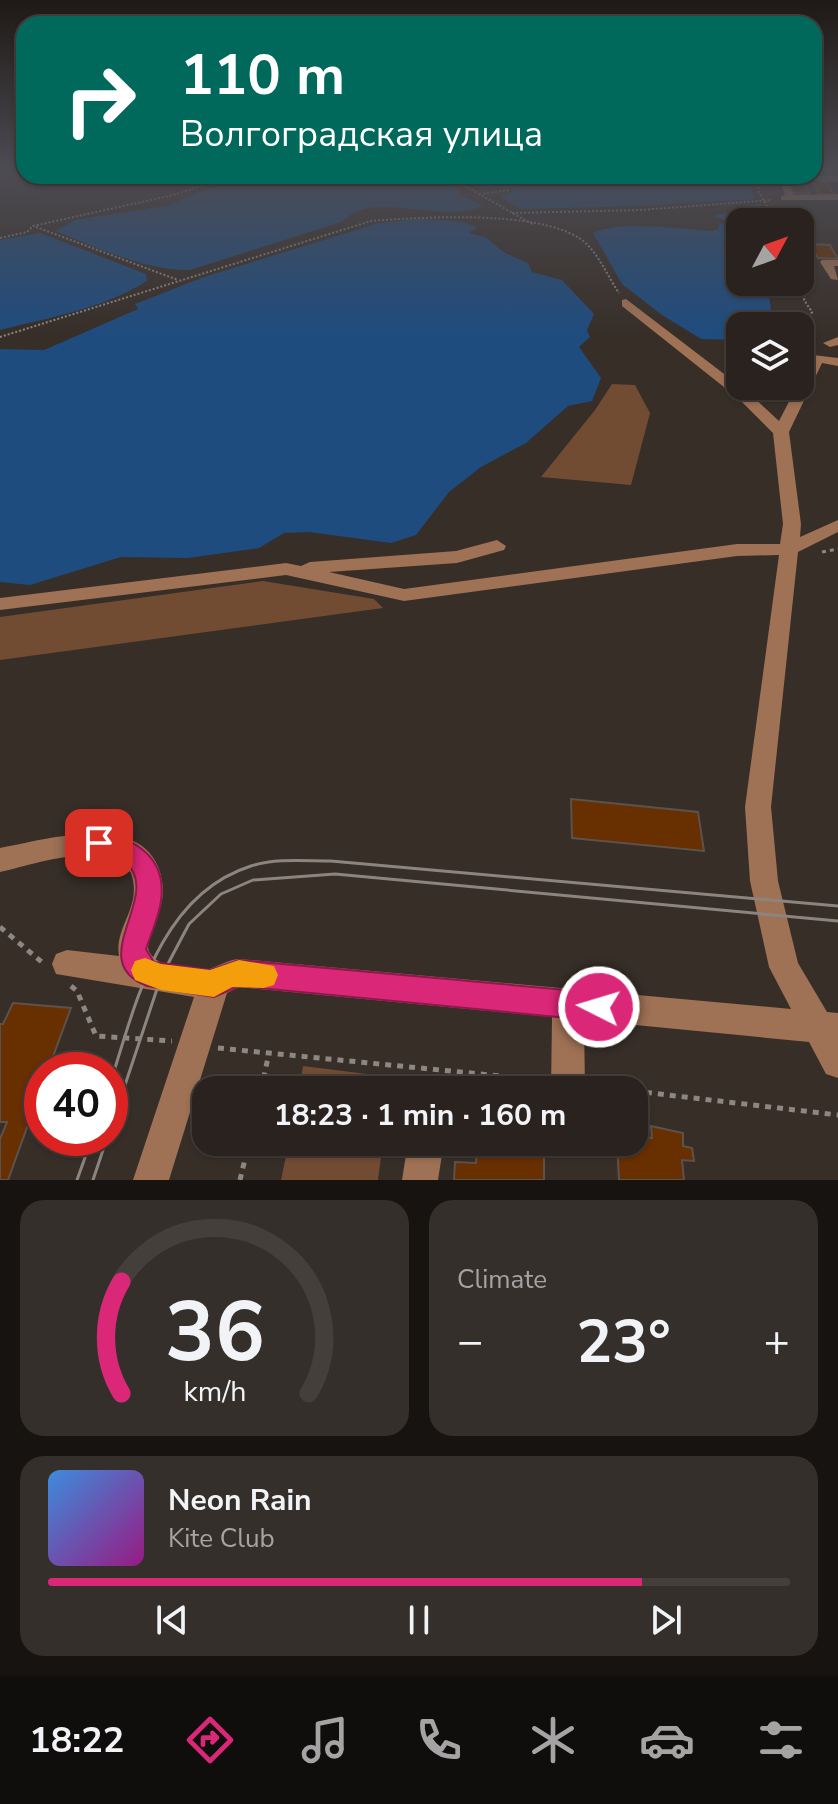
<!DOCTYPE html>
<meta charset="utf-8">
<style>
body{margin:0;font-family:"Nunito Sans",sans-serif;background:#352f2b;color:#f1f3f6;height:100vh;display:flex;flex-direction:column;font-size:30px;white-space:nowrap}
*{box-sizing:border-box;margin:0}
p{font-size:26px;color:#a5a4a4}
.icon{flex:none;width:44px;height:44px;fill:none;stroke:currentColor;stroke-width:2;stroke-linecap:round;stroke-linejoin:round}
.map{position:relative;height:1180px;overflow:hidden}
.sheet{display:flex;flex-direction:column;gap:20px;padding:20px;background:#171310;flex:1}
.sheet>*{flex:none}
.banner{position:absolute;left:16px;top:16px;width:806px;height:168px;border-radius:24px;box-shadow:0 2px 6px #0004,0 0 0 2px #453f3c;background:#00695c;color:#fff;overflow:hidden}
.needle{width:52px;rotate:49deg}
.fabs{position:absolute;left:726px;top:208px;display:grid;gap:16px}
.fabs a{display:grid;place-items:center;width:88px;height:88px;border-radius:16px;background:#29221e;box-shadow:0 2px 6px #0004,0 0 0 2px #453f3c;font-size:40px}
.speed{position:absolute;left:24px;top:1052px;display:flex;gap:16px;font-size:40px;font-weight:700;text-align:center}
.speed>*{display:grid;place-content:center;width:104px;height:104px;border-radius:50%;background:#29221e;box-shadow:0 2px 6px #0004,0 0 0 2px #453f3c;line-height:1}
.speed .limit{border:12px solid #d22;background:#fff;color:#111}
.pin{position:absolute;display:grid;place-items:center;width:68px;height:68px;color:#fff;margin:-34px;border-radius:16px;box-shadow:0 4px 12px #0006}
.me{position:absolute;width:88px;margin:-44px;rotate:275deg;stroke-linejoin:round;filter:drop-shadow(0 0 6px #0008)}
.turn{display:flex;align-items:center;gap:28px;height:168px;padding:0 32px;font-size:36px}
.turn .icon{width:104px;height:104px;stroke-width:2.5}
.turn b{display:block;font-size:56px;line-height:68px}
.big{font-size:60px;font-weight:700;line-height:1.1}
.sheet .card{flex:1;display:flex;flex-direction:column;justify-content:center;gap:12px;min-width:0;padding:0 28px;border-radius:24px;background:#352f2b}
.sheet .dial{align-items:center;gap:0}
.dial svg{height:208px;overflow:visible;fill:none;stroke:#453f3c;stroke-width:7;stroke-linecap:round;text-anchor:middle}
.dial text{fill:#f1f3f6;stroke:none}
.song{display:flex;align-items:center;gap:24px}
.cover{width:96px;height:96px;border-radius:12px;background:linear-gradient(135deg,hsl(210 70% 55%),hsl(310 70% 35%))}
.played{height:8px;border-radius:4px;background:linear-gradient(90deg,#db2777 80%,#453f3c 80%)}
.keys{display:flex;justify-content:space-around;direction:ltr}
.heat{display:flex;justify-content:space-between;align-items:center;font-size:44px;direction:ltr}
.sheet .tiles{flex:1;display:grid;gap:20px;grid-template-columns:1fr 1fr}
.card:last-child{grid-column:span 2}
.trip{position:absolute;left:192px;top:1076px;width:456px;height:80px;border-radius:24px;background:#29221e;box-shadow:0 2px 6px #0004,0 0 0 2px #453f3c;font-weight:700;line-height:80px;text-align:center}
.tabs{display:flex;height:128px;justify-content:space-around;align-items:center;background:#100e0c;color:#a5a4a4}
.tabs .icon{width:56px;height:56px}
.tabs .on{color:#db2777}
.tabs b{font-size:36px;color:#f1f3f6}
.map>svg:first-child{display:block}
.green{fill:#724b33}
.water{fill:#1f4c7e}
.building{fill:#682f00;stroke:#5c524c;stroke-width:2}
.lines{fill:none;stroke-linecap:round;stroke-linejoin:round}
.path-far2{stroke:#8d8681;stroke-width:2;stroke-dasharray:2 2;stroke-linecap:butt}
.path-far1{stroke:#8d8681;stroke-width:3;stroke-dasharray:4 4;stroke-linecap:butt}
.path{stroke:#8d8681;stroke-width:5;stroke-dasharray:6 6;stroke-linecap:butt}
.minor{fill:#9f7155;fill-rule:evenodd}
.tram{stroke:#8c847f;stroke-width:3}
.route{fill:#db2777;stroke:#8e194d;stroke-width:2}
.slow{fill:#f59e0b}
</style>
<div class="map">
<svg width="838" height="1180" viewBox="0 0 838 1180">
<rect width="100%" height="100%" fill="#372e28"/>
<path class="green" d="M612 384 635 385 650 413 631 485 541 477 595 410Z
M263 581 374 599 383 608 0 660V617Z
M303 1066 391 1077 389 1090H299Z
M289 1142H383L378 1180H281Z"/>
<path class="water" d="M241 176H438L459 190 460 196 483 205C454 223 390 198 357 211 352 213 346 219 341 222L190 270C146 271 96 247 55 231L75 220 166 206Z
M456 176H569L547 178 531 183 532 186 582 180 579 176H742L746 177 755 199 640 206 520 209 500 196 514 191 513 189 478 188Z
M761 204 772 222H740V282L767 283 772 293 769 296 771 309 769 314 774 323 740 326V340L701 339 662 315 622 284 593 233C622 220 677 229 712 231L718 229 719 224 729 222 714 216 725 213 737 215 748 206Z
M419 219C439 220 460 218 477 228L469 233 485 237 505 253 528 263 532 272 562 280 594 314 587 330 590 337 579 347 601 378 592 401 568 406 526 443 481 467 449 492 416 535 391 543 309 532 284 533 259 548 188 558 121 557 30 585 0 582V349L44 350 138 309 135 304 204 277 379 223Z
M40 233 146 274 147 281C105 308 48 318 0 330V240Z"/>
<path class="building" d="M787 179 803 180 810 194 793 193Z
M811 179 825 180 834 195 819 194Z
M809 244 830 245 838 259 818 258Z
M571 799 698 812 704 851 572 838Z
M13 1003 71 1008 48 1070H42V1086L8 1180H0V1139L7 1122H0V1024H3Z
M651 1126 683 1133V1146L692 1148 694 1161 682 1160 684 1180H619L617 1142H634V1136L652 1138Z
M477 1142H544V1180H454L455 1162 476 1163Z"/>
<g class="lines">
<path class="path-far2" d="M447 176 534 225
M750 176 758 180 759 192 776 222
M534 184 575 176
M479 194 509 190
M512 213 640 210 772 200
M36 227 178 280
M0 238 27 232 33 226 173 195 231 176
M800 264 807 279 804 300 812 312 802 335
M0 337 371 221C423 217 535 210 579 238 597 249 607 276 619 293"/>
<path class="path-far1" d="M822 552 838 549"/>
<path class="path" d="M0 927 43 963
M71 986 77 991 96 1036 172 1041
M218 1048 541 1080
M592 1086 626 1090
M261 1090 269 1053
M634 1091 838 1115
M240 1180 249 1142"/>
<path class="minor" d="M779 176H838V182L788 180 794 195 838 194V200H781V196L785 195Z
M822 260H838V266H834L838 280 831 279 820 262Z
M626 299 749 393 779 421 797 386H800V380L813 355 838 358V366L822 363 789 432 801 524 800 537 838 520V532L798 552 771 807 778 881 798 963 827 1012 838 1013V1078L826 1074 809 1042 584 1020 585 1090H551L552 1017 239 987 227 993 169 1180H133L194 997 56 974 52 964 56 954 67 950 119 956C114 926 143 907 131 873 106 838 36 864 0 872V848C50 839 156 806 163 888 164 910 150 927 148 948 152 967 192 974 209 969 219 966 228 960 239 959L791 1009 769 967 750 881 745 807 779 555 737 556 404 601 286 575 0 610V598L286 563 301 566 310 562 456 551 497 540 506 546 504 550 457 563 329 572 404 589 737 544H780L783 524 773 433 739 399 622 306V300Z
M838 337V345L830 347 823 343Z
M408 1142H444L438 1180H402Z"/>
<path class="tram" d="M110 1084C136 1003 159 895 251 866 276 858 305 861 331 861L838 906
M110 1130 161 977 189 924 221 894 253 880 335 874 838 921
M77 1180 92 1138
M93 1180 107 1138"/>
</g>
<linearGradient id="sky" x2="0" y2="1"><stop stop-color="#1e1916"/><stop offset="0.51" stop-color="#4d4c53"/><stop offset="1" stop-color="#4d4c53" stop-opacity="0"/></linearGradient>
<rect width="838" height="334" fill="url(#sky)"/>
<path class="route" d="M99 833C136 838 167 858 161 901 159 917 151 934 146 949L154 962 210 970 239 960 599 993 609 997 613 1007 609 1017 599 1021 239 986 214 997 147 986C82 961 165 895 125 862 115 853 102 854 90 850L86 843 90 836Z"/>
<path class="slow" d="M145 958 161 964 210 970 239 960 274 966 278 975 274 985 264 988 232 987 214 997 161 990 135 980 131 970 135 961Z"/>
</svg>
<div class="fabs">
<a><svg class="needle" viewBox="-14 -14 28 28"><path d="M0-13l5 13h-10z" fill="#e53935"/><path d="M0 13l5-13h-10z" fill="#a5a4a4"/></svg></a>
<a><svg class="icon" aria-label="layers" viewBox="0 0 24 24"><path d="M12 4l9 5-9 5-9-5zM3 14l9 5 9-5"/></svg></a>
</div>
<div class="speed"><div class="limit">40</div></div>
<div class="pin" style="left:99px;top:843px;background:#d93025"><svg class="icon" aria-label="arrive" viewBox="0 0 24 24"><path d="M6 21V4h12l-3 4 3 4H6"/></svg></div>
<svg class="me" style="left:599px;top:1007px" viewBox="-20 -20 40 40"><circle r="17" fill="#db2777" stroke="#fff" stroke-width="3"/><path d="M0-11L8 9 0 5-8 9z" fill="#fff"/></svg>
<div class="trip">18:23 · 1 min · 160 m</div>
<div class="banner">
<div class="turn"><svg class="icon" aria-label="right" viewBox="0 0 24 24"><path d="M7 20v-9h11M14 6l5 5-5 5"/></svg><div><b>110 m</b>Волгоградская улица</div></div>
</div>
</div>
<section class="sheet">
<div class="tiles">
<div class="card dial"><svg viewBox="0 0 100 80">
<path d="M14 69A42 42 0 1 1 86 69"/>
<path d="M14 69A42 42 0 0 1 14 26" stroke="#db2777"/>
<text x="50" y="56" font-size="32" font-weight="700">36</text>
<text x="50" y="72" font-size="11">km/h</text>
</svg></div>
<div class="card"><p>Climate</p>
<div class="heat"><a>−</a><b class="big">23°</b><a>+</a></div>
</div>
<div class="card">
<div class="song"><i class="cover"></i><div><b>Neon Rain</b><p>Kite Club</p></div></div>
<div class="played"></div>
<div class="keys"><svg class="icon" aria-label="previous" viewBox="0 0 24 24"><path d="M18 5L8 12l10 7zM5 5v14"/></svg><svg class="icon" aria-label="pause" viewBox="0 0 24 24"><path d="M8 5v14M16 5v14"/></svg><svg class="icon" aria-label="next" viewBox="0 0 24 24"><path d="M6 5l10 7-10 7zM19 5v14"/></svg></div>
</div>
</div>
</section>
<nav class="tabs">
<b>18:22</b>
<svg class="icon on" aria-label="directions" viewBox="0 0 24 24"><path d="M12 3l9 9-9 9-9-9zM9 14v-3h6M13 9l2 2-2 2"/></svg>
<svg class="icon" aria-label="music" viewBox="0 0 24 24"><path d="M9 18V5l10-2v13"/><circle cx="6" cy="18" r="3"/><circle cx="16" cy="16" r="3"/></svg>
<svg class="icon" aria-label="phone" viewBox="0 0 24 24"><path d="M5 4h4l2 5-3 2q2 4 5 5l2-3 5 2v4C11 20 4 13 5 4z"/></svg>
<svg class="icon" aria-label="climate" viewBox="0 0 24 24"><path d="M12 3v18M4 7l16 10M4 17L20 7"/></svg>
<svg class="icon" aria-label="car" viewBox="0 0 24 24"><path d="M5 17H2v-5l4-1 3-4h7l3 4 3 1v5h-3M9 17h6M6 11h13"/><circle cx="7" cy="17" r="2"/><circle cx="17" cy="17" r="2"/></svg>
<svg class="icon" aria-label="filters" viewBox="0 0 24 24"><path d="M4 7h16M4 17h16"/><circle cx="9" cy="7" r="2"/><circle cx="15" cy="17" r="2"/></svg>
</nav>
